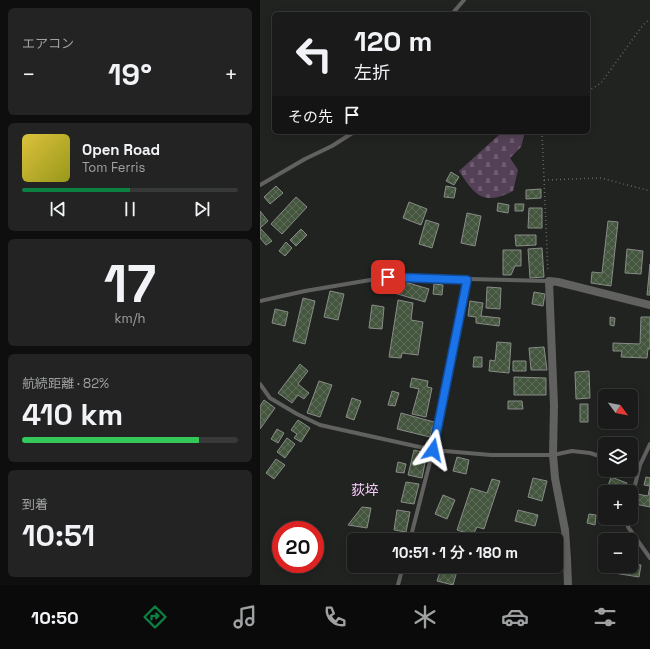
<!DOCTYPE html>
<html lang="ja">
<meta charset="utf-8">
<style>
body{margin:0;font-family:"Space Grotesk","Noto Sans JP",sans-serif;background:#222322;color:#f1f3f6;height:100vh;display:flex;flex-direction:column;font-size:15px;white-space:nowrap}
*{box-sizing:border-box;margin:0}
p{font-size:13px;color:#9fa1a2}
.icon{flex:none;width:22px;height:22px;fill:none;stroke:currentColor;stroke-width:2;stroke-linecap:round;stroke-linejoin:round}
.map{position:relative;flex:1;overflow:hidden}
.panel{display:flex;flex-direction:column;gap:8px;padding:8px;background:#0e0e0e;width:260px}
.panel>*{flex:none}
.banner{position:absolute;left:12px;top:12px;width:318px;height:122px;border-radius:6px;box-shadow:0 2px 10px #0003,0 0 0 1px #373838;background:#191a19;color:#f1f3f6;overflow:hidden}
.needle{width:26px;rotate:122deg}
.buttons{position:absolute;left:338px;top:389px;display:grid;gap:8px}
.buttons a{display:grid;place-items:center;width:40px;height:40px;border-radius:6px;background:#191a19;box-shadow:0 2px 10px #0003,0 0 0 1px #373838;font-size:20px}
.speed{position:absolute;left:12px;top:521px;display:flex;gap:8px;font-size:20px;font-weight:700;text-align:center}
.speed>*{display:grid;place-content:center;width:52px;height:52px;border-radius:50%;background:#191a19;box-shadow:0 2px 10px #0003,0 0 0 1px #373838;line-height:1}
.speed .limit{border:6px solid #d22;background:#fff;color:#111}
.pin{position:absolute;display:grid;place-items:center;width:34px;height:34px;color:#fff;margin:-17px;border-radius:8px;box-shadow:0 2px 6px #0006}
.me{position:absolute;width:44px;margin:-22px;rotate:11deg;stroke-linejoin:round;filter:drop-shadow(0 0 3px #0008)}
.turn{display:flex;align-items:center;gap:14px;height:84px;padding:0 16px;font-size:18px}
.turn .icon{width:52px;height:52px;stroke-width:2.5}
.turn b{display:block;font-size:28px;line-height:34px}
.then{display:flex;align-items:center;height:38px;padding:0 16px;background:#0003;gap:8px;font-size:15px}
.big{font-size:30px;font-weight:600;line-height:1.1}
.panel .tile{flex:1;display:flex;flex-direction:column;justify-content:center;gap:6px;min-width:0;padding:0 14px;border-radius:6px;background:#222322}
.panel .dial{align-items:center;gap:0}
.dial b{font-size:52px;line-height:1}
.song{display:flex;align-items:center;gap:12px}
.cover{width:48px;height:48px;border-radius:6px;background:linear-gradient(135deg,hsl(50 70% 55%),hsl(60 70% 35%))}
.played{height:4px;border-radius:2px;background:linear-gradient(90deg,#0b8043 50%,#373838 50%)}
.keys{display:flex;justify-content:space-around;direction:ltr}
.heat{display:flex;justify-content:space-between;align-items:center;font-size:22px;direction:ltr}
.charge{height:6px;border-radius:3px;background:linear-gradient(90deg,#34c759 82%,#373838 0)}
.trip{position:absolute;left:87px;top:533px;width:216px;height:40px;border-radius:6px;background:#191a19;box-shadow:0 2px 10px #0003,0 0 0 1px #373838;font-weight:600;line-height:40px;text-align:center}
.tab-bar{display:flex;height:64px;justify-content:space-around;align-items:center;background:#0a0a0a;color:#9fa1a2}
.tab-bar .icon{width:28px;height:28px}
.tab-bar .selected{color:#0b8043}
.tab-bar b{font-size:18px;color:#f1f3f6}
main{display:flex;flex:1;min-height:0}
.map>svg:first-child{display:block}
.cemetery{fill:url(#cemetery-stones)}
.building{fill:url(#building-cross-hatch);stroke:#898c88}
.lines{fill:none;stroke-linecap:round;stroke-linejoin:round}
.path{stroke:#656765;stroke-width:1.5;stroke-dasharray:1 3;stroke-linecap:butt}
.lane{stroke:#616260;stroke-width:4}
.street{stroke:#616260;stroke-width:8}
.route-casing{stroke:#114b97;stroke-width:10}
.route{stroke:#1a73e8;stroke-width:7}
.labels{text-anchor:middle;stroke-width:4;stroke-linejoin:round;paint-order:stroke}
.quarter-label{font-size:14px;fill:#f8ccfd;stroke:#212321}
</style>
<main>
<section class="panel">
<div class="tile"><p>エアコン</p>
<div class="heat"><a>−</a><b class="big">19°</b><a>+</a></div>
</div>
<div class="tile">
<div class="song"><i class="cover"></i><div><b>Open Road</b><p>Tom Ferris</p></div></div>
<div class="played"></div>
<div class="keys"><svg class="icon" aria-label="previous" viewBox="0 0 24 24"><path d="M18 5L8 12l10 7zM5 5v14"/></svg><svg class="icon" aria-label="pause" viewBox="0 0 24 24"><path d="M8 5v14M16 5v14"/></svg><svg class="icon" aria-label="next" viewBox="0 0 24 24"><path d="M6 5l10 7-10 7zM19 5v14"/></svg></div>
</div>
<div class="tile dial"><b>17</b><p>km/h</p></div>
<div class="tile"><p>航続距離 · 82%</p><b class="big">410 km</b><div class="charge"></div></div>
<div class="tile"><p>到着</p><b class="big">10:51</b></div>
</section>
<div class="map">
<svg width="390" height="585" viewBox="0 0 390 585">
<defs>
<pattern id="cemetery-stones" width="16" height="16" patternUnits="userSpaceOnUse"><rect width="16" height="16" fill="#554157"/><path d="M2 7V4a2 2 0 0 1 4 0v3zM10 15v-3a2 2 0 0 1 4 0v3z" fill="#6d5c6e"/></pattern>
<pattern id="building-cross-hatch" width="8" height="8" patternUnits="userSpaceOnUse"><rect width="8" height="8" fill="#44563e"/><path d="M0 0l8 8M0 8l8-8" fill="none" stroke="#5e6d59"/></pattern>
</defs>
<rect width="100%" height="100%" fill="#212321"/>
<path class="cemetery" d="M238 132H265L261 147 250 158 258 170 253 191C224 206 215 196 199 171L240 134Z"/>
<path class="building" d="M191 172 199 177 194 185 186 181Z
M16 186 23 193 10 204 4 197Z
M186 186 196 188 194 198 184 197Z
M281 189V198L266 199V190Z
M36 197 47 207 22 234 11 224Z
M149 202 167 209 161 225 143 218Z
M238 203 249 205 248 213 237 211Z
M255 204H264L263 211H255Z
M269 208H282V228H268Z
M0 211 8 221 0 228 12 241 6 245 0 238Z
M207 213 221 216 215 246 201 243Z
M166 220 179 224 172 248 159 244Z
M348 221 358 222 351 286 331 283 332 272 342 273Z
M41 229 47 235 36 246 30 240Z
M255 235H276V245L256 246Z
M26 242 32 248 25 256 19 251Z
M282 248 284 277 270 278 268 249Z
M367 249 383 251 381 274 365 273Z
M243 250H261V266H255L251 275H243Z
M390 264V295H387Z
M138 280 169 289 165 302 134 293Z
M174 284 183 285 182 295 173 294Z
M227 287 241 288 240 309 226 308Z
M70 291 84 294 78 320 64 317Z
M274 292 285 294 283 306 272 304Z
M43 298 55 301 45 344 33 341Z
M138 300 153 303 151 320 163 322 158 355 142 353 141 358 129 357Z
M210 301 223 303 221 316 240 318 239 326 216 323V317L208 316Z
M112 305 124 307 122 329 109 328Z
M15 309 28 312 25 326 12 323Z
M350 317 355 318 354 326 350 325Z
M381 317H390V349H388L387 358 361 357 362 351H353V343L380 344Z
M237 342 251 343 249 373 229 371 230 360 235 361Z
M284 347 287 370H271L269 348Z
M214 357H222V367H213Z
M253 361H266V371H253Z
M40 364 48 371 38 384 49 393 44 399 38 395 32 403 18 393Z
M329 371 330 398 316 399 315 372Z
M254 377 286 378V395H254Z
M152 378 168 381 167 387 172 388 166 417 152 414 159 389 150 387Z
M59 381 72 385 60 417 47 413Z
M132 391 139 393 135 406 128 405Z
M92 398 101 401 94 420 86 417Z
M4 400 15 408 0 429V406Z
M248 401H262L263 409H248Z
M320 404H328V422H320Z
M141 413 174 422 170 437 137 429Z
M38 420 50 428 41 442 34 438 37 434 31 430Z
M17 429 24 433 18 443 11 439Z
M27 438 35 444 25 458 17 452Z
M154 450 167 453 162 478 148 475Z
M197 457 209 460 206 474 193 471Z
M16 459 25 465 14 479 6 473Z
M138 462 146 464 144 473 136 472Z
M351 477 367 483 364 492H346Z
M386 477 390 478V507L375 504 377 494 388 496 390 486 384 485Z
M273 478 287 481 282 501 268 497Z
M232 479 240 481 224 529 217 527 213 535 197 530 211 488 227 493Z
M146 482 159 484 154 504 141 502Z
M183 495 195 500 187 519 175 514Z
M102 507 111 508 107 528 88 525Z
M137 510 150 512 146 532 134 530Z
M258 510 278 515 275 526 255 521Z
M329 514 336 515 335 525 327 523Z
M227 536 242 537 241 540H227Z
M371 545 377 546 374 564 381 565 379 577 354 573 355 566H371Z
M182 566 197 571 193 585 177 581Z
M222 566H238L237 572 222 570Z
M262 566H269V570H262Z"/>
<g class="lines">
<path class="path" d="M328 91 341 83 383 25 390 19
M282 132 288 272
M284 180 341 178 390 191"/>
<path class="lane" d="M192 14 204 0
M0 185 45 159 72 146 94 132
M0 301 45 291 128 277 289 281
M0 384 10 398 37 414 60 425 173 450 231 455H293L312 451 330 453 345 458
M371 463 380 465
M371 501 380 465 390 444
M369 518 368 527 390 558
M150 540 173 450 207 280
M138 585 143 566"/>
<path class="street" d="M308 585 307 559 305 530 295 478 293 455 294 406 289 281 298 282 390 305"/>
</g>
<g class="lines">
<g class="route-casing">
<path id="route" d="M128 277 207 280 173 450"/>
</g>
<use href="#route" class="route"/>
</g>
<g class="labels">
<g class="quarter-label">
<text x="105" y="495">荻埣</text>
</g>
</g>
</svg>
<div class="buttons">
<a><svg class="needle" viewBox="-14 -14 28 28"><path d="M0-13l5 13h-10z" fill="#e53935"/><path d="M0 13l5-13h-10z" fill="#9fa1a2"/></svg></a>
<a><svg class="icon" aria-label="layers" viewBox="0 0 24 24"><path d="M12 4l9 5-9 5-9-5zM3 14l9 5 9-5"/></svg></a>
<a>+</a>
<a>−</a>
</div>
<div class="speed"><div class="limit">20</div></div>
<div class="pin" style="left:128px;top:277px;background:#d93025"><svg class="icon" aria-label="arrive" viewBox="0 0 24 24"><path d="M6 21V4h12l-3 4 3 4H6"/></svg></div>
<svg class="me" style="left:173px;top:450px" viewBox="-20 -20 40 40"><path d="M0-17L14 15 0 8-14 15z" fill="#1a73e8" stroke="#fff" stroke-width="4"/></svg>
<div class="trip">10:51 · 1 分 · 180 m</div>
<div class="banner">
<div class="turn"><svg class="icon" aria-label="left" viewBox="0 0 24 24"><path d="M17 20v-9H6M10 6l-5 5 5 5"/></svg><div><b>120 m</b>左折</div></div>
<div class="then">その先<svg class="icon" aria-label="arrive" viewBox="0 0 24 24"><path d="M6 21V4h12l-3 4 3 4H6"/></svg></div>
</div>
</div>
</main>
<nav class="tab-bar">
<b>10:50</b>
<svg class="icon selected" aria-label="directions" viewBox="0 0 24 24"><path d="M12 3l9 9-9 9-9-9zM9 14v-3h6M13 9l2 2-2 2"/></svg>
<svg class="icon" aria-label="music" viewBox="0 0 24 24"><path d="M9 18V5l10-2v13"/><circle cx="6" cy="18" r="3"/><circle cx="16" cy="16" r="3"/></svg>
<svg class="icon" aria-label="phone" viewBox="0 0 24 24"><path d="M5 4h4l2 5-3 2q2 4 5 5l2-3 5 2v4C11 20 4 13 5 4z"/></svg>
<svg class="icon" aria-label="climate" viewBox="0 0 24 24"><path d="M12 3v18M4 7l16 10M4 17L20 7"/></svg>
<svg class="icon" aria-label="car" viewBox="0 0 24 24"><path d="M5 17H2v-5l4-1 3-4h7l3 4 3 1v5h-3M9 17h6M6 11h13"/><circle cx="7" cy="17" r="2"/><circle cx="17" cy="17" r="2"/></svg>
<svg class="icon" aria-label="filters" viewBox="0 0 24 24"><path d="M4 7h16M4 17h16"/><circle cx="9" cy="7" r="2"/><circle cx="15" cy="17" r="2"/></svg>
</nav>
